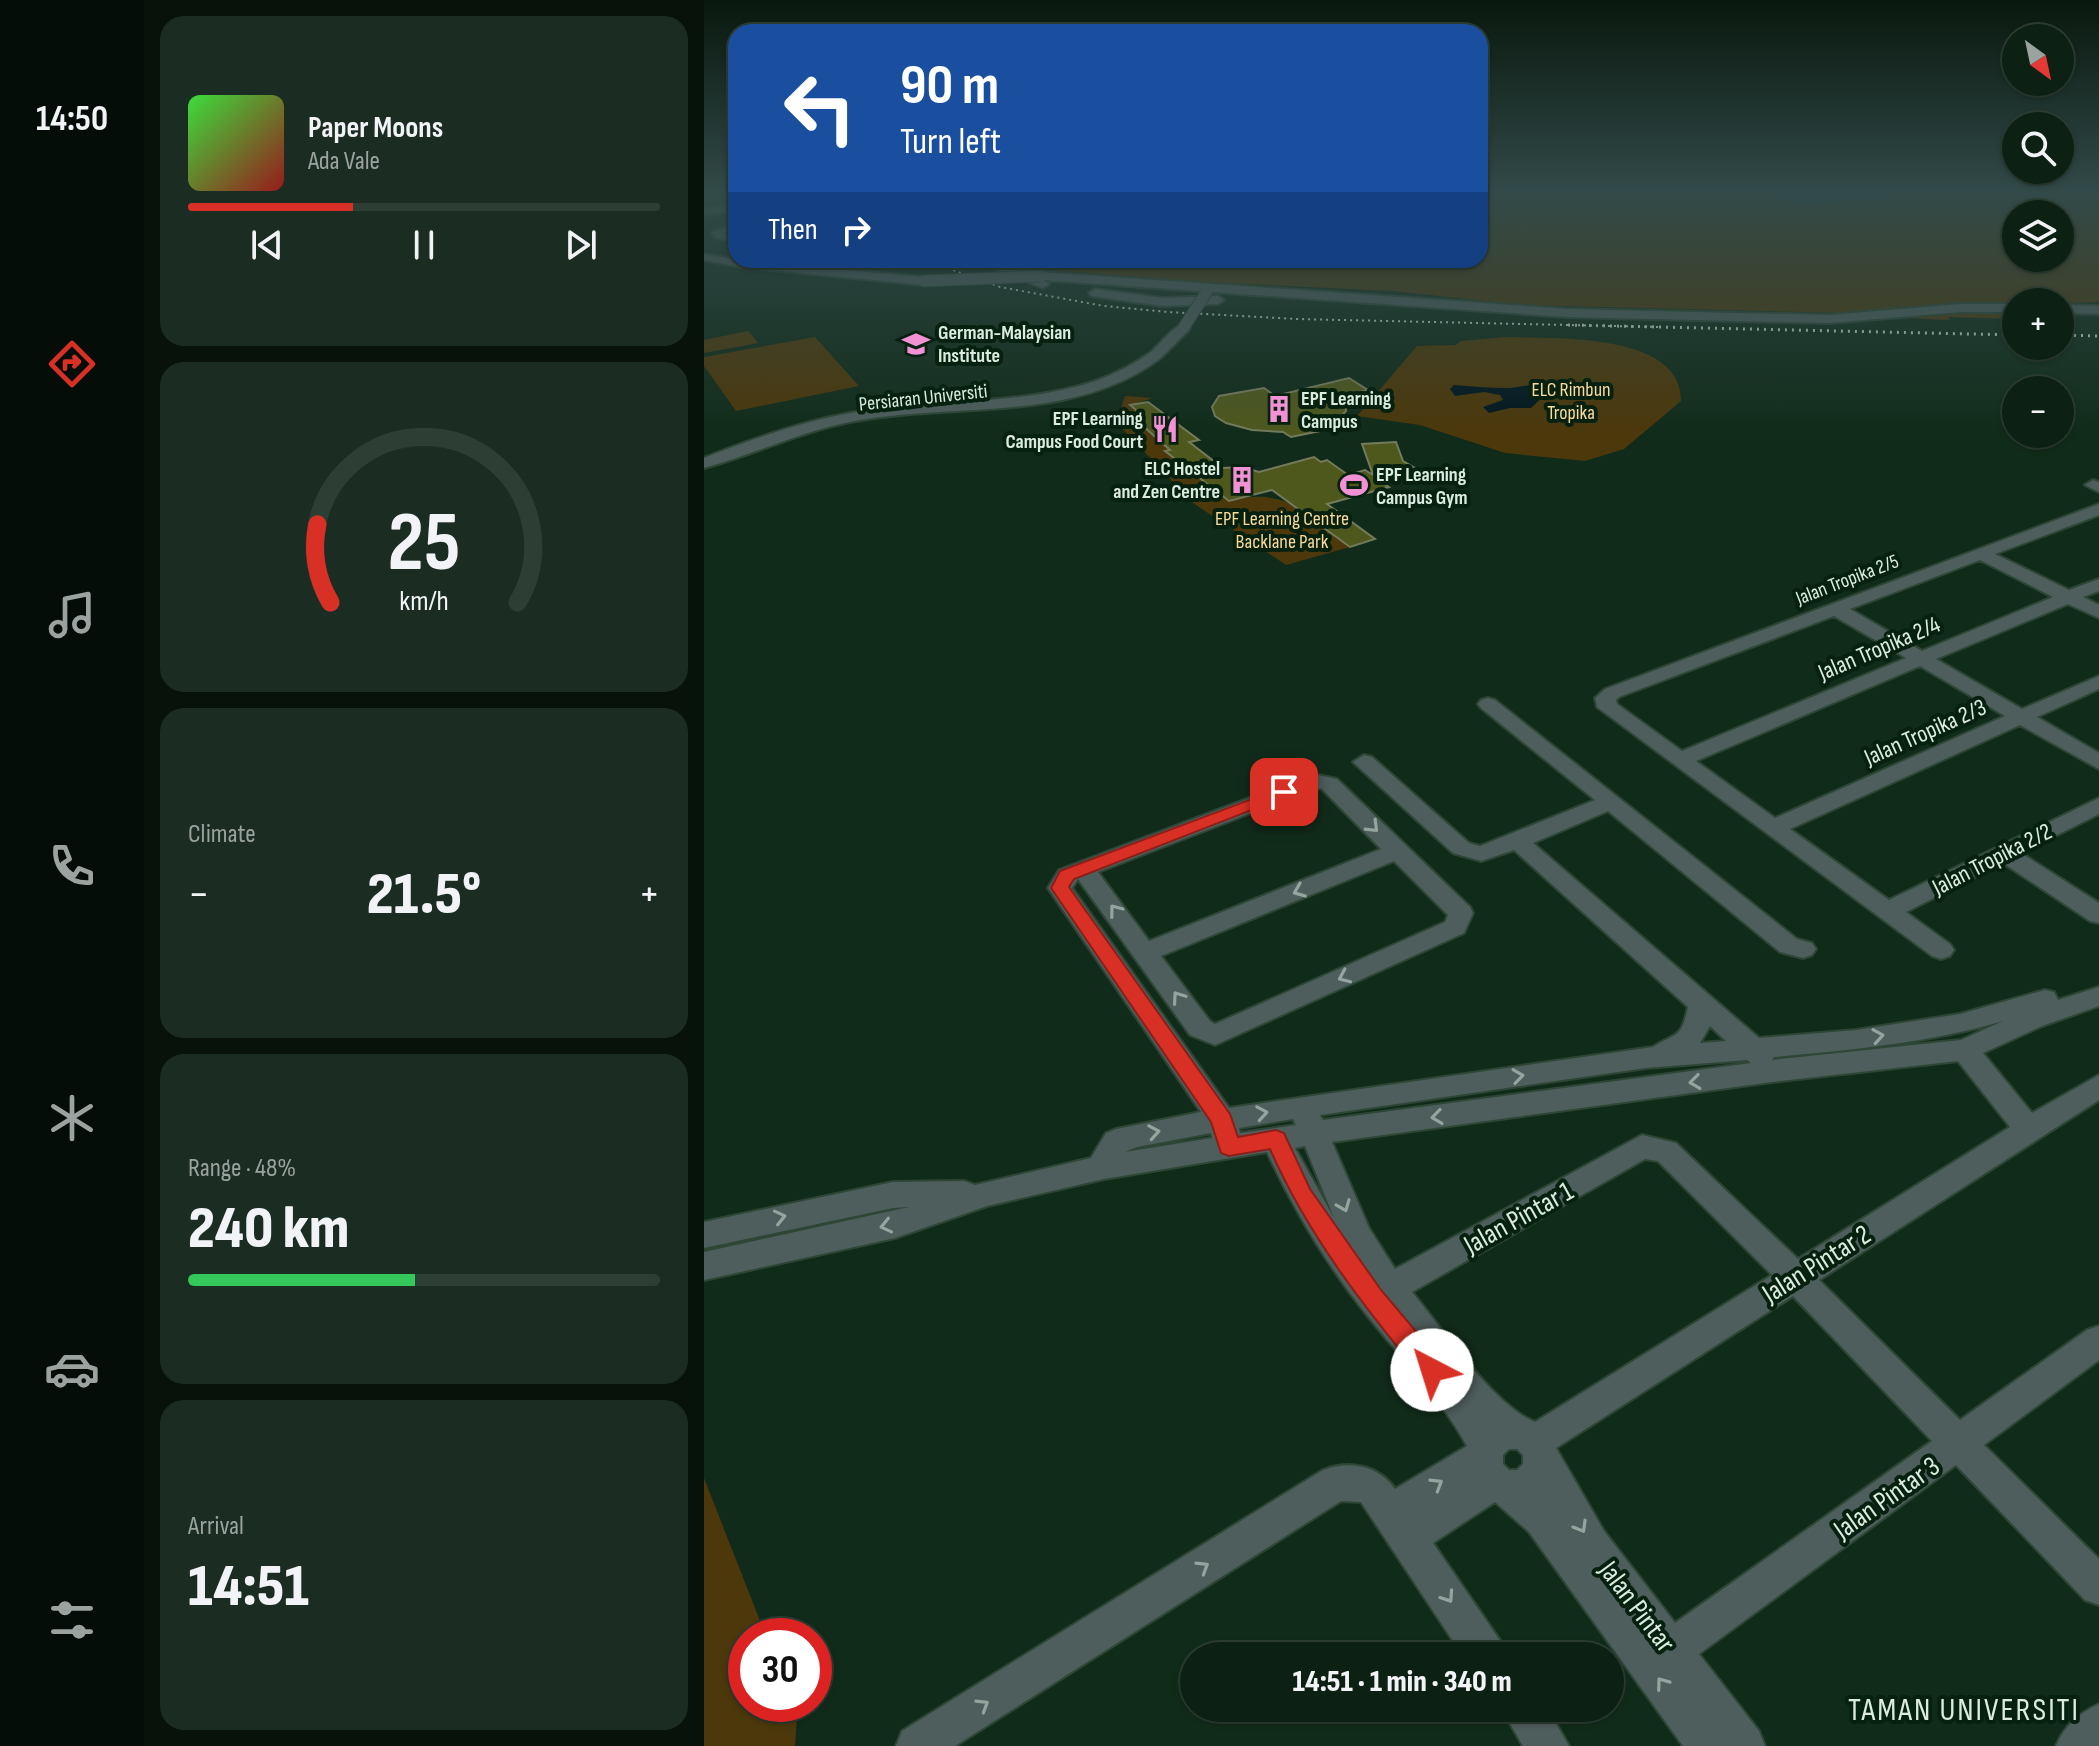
<!DOCTYPE html>
<meta charset="utf-8">
<style>
body{margin:0;font-family:"Sofia Sans Condensed",sans-serif;background:#1b2d22;color:#f1f3f6;height:100vh;display:flex;flex-direction:column;font-size:30px;white-space:nowrap}
*{box-sizing:border-box;margin:0}
p{font-size:26px;color:#9aa3a0}
.icon{flex:none;width:44px;height:44px;fill:none;stroke:currentColor;stroke-width:2;stroke-linecap:round;stroke-linejoin:round}
.map{position:relative;flex:1;overflow:hidden}
.side{display:flex;flex-direction:column;gap:16px;padding:16px;background:#07120b;width:560px}
.side>*{flex:none}
.top-card{position:absolute;left:24px;top:24px;width:760px;height:244px;border-radius:24px;box-shadow:0 2px 6px #0004,0 0 0 2px #2d3e34;background:#1a4fa0;color:#fff;overflow:hidden}
.needle{width:52px;rotate:147deg}
.tools{position:absolute;left:1298px;top:24px;display:grid;gap:16px}
.tools a{display:grid;place-items:center;width:72px;height:72px;border-radius:50%;background:#0d2014;box-shadow:0 2px 6px #0004,0 0 0 2px #2d3e34;font-size:40px}
.speed{position:absolute;left:24px;top:1618px;display:flex;gap:16px;font-size:40px;font-weight:700;text-align:center}
.speed>*{display:grid;place-content:center;width:104px;height:104px;border-radius:50%;background:#0d2014;box-shadow:0 2px 6px #0004,0 0 0 2px #2d3e34;line-height:1}
.speed .limit{border:12px solid #d22;background:#fff;color:#111}
.pin{position:absolute;display:grid;place-items:center;width:68px;height:68px;color:#fff;margin:-34px;border-radius:16px;box-shadow:0 4px 12px #0006}
.me{position:absolute;width:88px;margin:-44px;rotate:320deg;stroke-linejoin:round;filter:drop-shadow(0 0 6px #0008)}
.turn{display:flex;align-items:center;gap:28px;height:168px;padding:0 40px;font-size:36px}
.turn .icon{width:104px;height:104px;stroke-width:2.5}
.turn b{display:block;font-size:56px;line-height:68px}
.then{display:flex;align-items:center;height:76px;padding:0 40px;background:#0003;gap:16px;font-size:30px}
.big{font-size:60px;font-weight:800;line-height:1.1}
.side .card{flex:1;display:flex;flex-direction:column;justify-content:center;gap:12px;min-width:0;padding:0 28px;border-radius:24px;background:#1b2d22}
.side .dial{align-items:center;gap:0}
.dial svg{height:208px;overflow:visible;fill:none;stroke:#2d3e34;stroke-width:7;stroke-linecap:round;text-anchor:middle}
.dial text{fill:#f1f3f6;stroke:none}
.song{display:flex;align-items:center;gap:24px}
.cover{width:96px;height:96px;border-radius:12px;background:linear-gradient(135deg,hsl(120 70% 55%),hsl(0 70% 35%))}
.played{height:8px;border-radius:4px;background:linear-gradient(90deg,#d93025 35%,#2d3e34 35%)}
.keys{display:flex;justify-content:space-around;direction:ltr}
.heat{display:flex;justify-content:space-between;align-items:center;font-size:44px;direction:ltr}
.charge{height:12px;border-radius:6px;background:linear-gradient(90deg,#34c759 48%,#2d3e34 0)}
.trip{position:absolute;left:476px;top:1642px;width:444px;height:80px;border-radius:40px;background:#0d2014;box-shadow:0 2px 6px #0004,0 0 0 2px #2d3e34;font-weight:800;line-height:80px;text-align:center}
main{display:flex;flex:1;min-height:0}
.menu{display:flex;flex-direction:column;width:144px;justify-content:space-around;align-items:center;background:#050d08;color:#9aa3a0}
.menu .icon{width:56px;height:56px}
.menu .on{color:#d93025}
.menu b{font-size:36px;color:#f1f3f6}
.map>svg:first-child{display:block}
.green{fill:#4c380a;fill-rule:evenodd}
.water{fill:#01171e}
.building{fill:#4e581d;stroke:#747b5c;stroke-width:2}
.lines{fill:none;stroke-linecap:round;stroke-linejoin:round}
.minor-casing{stroke:#2d4636;stroke-width:4}
.minor{fill:#4e5e5c;fill-rule:evenodd}
.rail-far1{stroke:#c3d4c7;stroke-width:2;stroke-dasharray:2 4;stroke-linecap:butt}
.rail{stroke:#c3d4c7;stroke-width:3;stroke-dasharray:2 5;stroke-linecap:butt}
.minor-bridge-casing{stroke:#2d4636;stroke-width:13;stroke-linecap:butt}
.minor-bridge{stroke:#4e5e5c;stroke-width:11}
.oneway{stroke:#94a49e}
.route{fill:#d93025;stroke:#8d1f18;stroke-width:2}
.labels{text-anchor:middle;stroke-width:8;stroke-linejoin:round;paint-order:stroke}
.far-poi-label{font-size:20px;font-weight:bold;fill:#dbebdf;stroke:#072110;text-anchor:start}
.far-park-label{font-size:20px;fill:#fcda99;stroke:#072110}
.far-street-label{font-size:20px;fill:#dbebdf;stroke:#072110}
.street-label{font-size:24px;fill:#dbebdf;stroke:#072110}
.near-street-label{font-size:28px;fill:#dbebdf;stroke:#072110}
.near-neighbourhood-label{font-size:32px;letter-spacing:2px;fill:#dbebdf;stroke:#072110}
</style>
<main>
<nav class="menu">
<b>14:50</b>
<svg class="icon on" aria-label="directions" viewBox="0 0 24 24"><path d="M12 3l9 9-9 9-9-9zM9 14v-3h6M13 9l2 2-2 2"/></svg>
<svg class="icon" aria-label="music" viewBox="0 0 24 24"><path d="M9 18V5l10-2v13"/><circle cx="6" cy="18" r="3"/><circle cx="16" cy="16" r="3"/></svg>
<svg class="icon" aria-label="phone" viewBox="0 0 24 24"><path d="M5 4h4l2 5-3 2q2 4 5 5l2-3 5 2v4C11 20 4 13 5 4z"/></svg>
<svg class="icon" aria-label="climate" viewBox="0 0 24 24"><path d="M12 3v18M4 7l16 10M4 17L20 7"/></svg>
<svg class="icon" aria-label="car" viewBox="0 0 24 24"><path d="M5 17H2v-5l4-1 3-4h7l3 4 3 1v5h-3M9 17h6M6 11h13"/><circle cx="7" cy="17" r="2"/><circle cx="17" cy="17" r="2"/></svg>
<svg class="icon" aria-label="filters" viewBox="0 0 24 24"><path d="M4 7h16M4 17h16"/><circle cx="9" cy="7" r="2"/><circle cx="15" cy="17" r="2"/></svg>
</nav>
<section class="side">
<div class="card">
<div class="song"><i class="cover"></i><div><b>Paper Moons</b><p>Ada Vale</p></div></div>
<div class="played"></div>
<div class="keys"><svg class="icon" aria-label="previous" viewBox="0 0 24 24"><path d="M18 5L8 12l10 7zM5 5v14"/></svg><svg class="icon" aria-label="pause" viewBox="0 0 24 24"><path d="M8 5v14M16 5v14"/></svg><svg class="icon" aria-label="next" viewBox="0 0 24 24"><path d="M6 5l10 7-10 7zM19 5v14"/></svg></div>
</div>
<div class="card dial"><svg viewBox="0 0 100 80">
<path d="M14 69A42 42 0 1 1 86 69"/>
<path d="M14 69A42 42 0 0 1 9 39" stroke="#d93025"/>
<text x="50" y="56" font-size="32" font-weight="700">25</text>
<text x="50" y="72" font-size="11">km/h</text>
</svg></div>
<div class="card"><p>Climate</p>
<div class="heat"><a>−</a><b class="big">21.5°</b><a>+</a></div>
</div>
<div class="card"><p>Range · 48%</p><b class="big">240 km</b><div class="charge"></div></div>
<div class="card"><p>Arrival</p><b class="big">14:51</b></div>
</section>
<div class="map">
<svg width="1395" height="1746" viewBox="0 0 1395 1746">
<rect width="100%" height="100%" fill="#112b1a"/>
<path class="green" d="M776 194H1064L1100 205 1168 200 1190 194H1395V302L1356 304V302H1312V305L1225 307 1138 313 817 305 689 291 500 282 334 269 317 260H776ZM1312 214H1356V258H1312Z
M1254 310H1312V319L1245 317V320L1203 318Z
M44 331 54 343 0 353V340Z
M111 337 155 386 32 411 0 366V357Z
M802 337C848 339 978 331 977 401L920 449 881 461 801 453 716 425 653 416 713 346 752 345 757 341Z
M421 396 449 398 427 405 439 416 431 419C454 439 464 447 495 440L488 444 491 447 462 451 524 501C583 486 602 514 646 547L582 565 489 503 412 422Z
M0 1478 62 1636H42V1704H88L93 1715 91 1746H0Z"/>
<path class="water" d="M750 385C767 386 784 388 801 388 817 388 842 379 856 389L843 393 827 408H806L785 413 779 407 799 400 796 395 780 392 751 396 746 389Z"/>
<path class="building" d="M645 378 664 390 641 396 642 411 626 429 587 437 579 432 548 430 522 423 511 416 508 407 515 396 560 388 571 396Z
M444 402 495 440 485 442 519 468 538 467 555 472 610 457 617 462 623 460 644 475 661 470 669 475 658 444 692 442 699 461 711 468 673 479 685 487 623 504 671 539 646 547 568 490 525 501 461 451 466 450 430 418 439 416 426 405Z"/>
<g class="lines">
<g class="minor-casing">
<path id="minor" d="M32 204V210L0 215V209Z
M32 224V230L20 233 32 236V242L12 238 8 232Z
M0 254 32 260 220 277 226 281 220 285 38 267 0 260Z
M272 260H288L332 277 337 272 863 309 1125 315 1256 304H1312V312H1256L1125 323 863 317 339 280 345 284 339 288Z
M391 289 459 298 514 296 520 300 514 304 459 306 387 296 385 293Z
M1356 305 1395 306V314L1356 313Z
M480 323 486 327 485 330C475 339 465 351 454 360 367 424 246 402 146 422 95 432 49 455 0 468V458C53 437 108 418 164 410 233 400 303 404 371 387 396 381 422 369 443 355 456 346 465 329 480 323Z
M1389 480 1395 482V492L1381 485Z
M1395 504V515L1291 554 1365 590 1395 579V591L1379 597 1395 605V618L1364 604 1232 659 1318 709 1395 676V689L1333 717 1395 753V769L1316 725 1086 829 1185 900 1395 798V814L1317 853 1395 903V923L1386 921 1299 863 1202 912 1246 944 1250 950 1246 956 1237 959 1228 956 893 707 891 698 901 689ZM1276 560 1349 597 1218 651 1146 609ZM1130 616 1202 658 978 751 913 704 912 700 915 697ZM1216 666 1301 716 1071 818 992 761Z
M784 698 791 700 1093 939 1108 943 1112 949 1108 955 1099 958 1076 952 904 811 829 843 1055 1038 1152 1030 1256 1014 1341 990 1350 992 1354 1000 1395 987V1006L1338 1026 1279 1053 1328 1113 1395 1075V1100L1115 1280 1256 1420 1383 1330 1395 1326V1360L1280 1445 1395 1559V1605L1381 1600 1252 1465 995 1654 1055 1731 1061 1746H979L825 1532 791 1502 729 1543 797 1642 803 1656H759L657 1502 637 1501 251 1746H192L198 1731 619 1470C645 1460 675 1465 691 1489L763 1446C736 1397 696 1357 662 1314 623 1265 590 1210 563 1152L400 1179 283 1206 191 1238 0 1280V1252L205 1207 189 1208 0 1248V1222L189 1182 260 1181 271 1185 387 1158 402 1133 412 1129 497 1112 344 888 355 870 609 774 633 779 766 907 769 913 760 933 511 1045 486 1035 374 879 368 888 525 1108 949 1047C972 1032 977 1040 984 1007L810 850 777 861 749 853 649 762 660 755 668 757 765 843 776 846 891 800 777 708 774 704 777 700ZM611 788 618 789 677 849 445 941 394 872ZM690 861 744 915 741 922 511 1024 506 1021 457 956ZM1299 1021 1257 1040 1068 1060 1070 1057C1147 1050 1224 1043 1299 1021ZM1006 1026 1022 1041 996 1043ZM1043 1060 1047 1063 619 1120 616 1115 942 1068ZM1254 1061 1306 1127 1094 1259 972 1143 938 1135 691 1269 665 1228 628 1142 1068 1082ZM589 1119 592 1125 536 1133 535 1128ZM507 1133 508 1138 421 1152 433 1147ZM601 1146 630 1218 591 1148ZM941 1159 954 1161 1068 1275 831 1422C789 1405 738 1328 708 1292ZM1089 1296 1228 1441 971 1623 900 1531 852 1448ZM805 1449H813L819 1455V1464L813 1470H805L799 1464V1455Z
M1395 1704V1746H1352C1360 1726 1375 1713 1395 1704Z
M797 1708H843L865 1746H819Z"/>
</g>
<use href="#minor" class="minor"/>
<path class="rail-far1" d="M221 260 296 287 400 306 464 312 593 319 954 327"/>
<path class="rail" d="M864 325 1312 335
M1356 335 1395 336"/>
<g class="minor-bridge-casing">
<path id="minor-bridge" d="M220 281 337 276
M480 327 502 293"/>
</g>
<use href="#minor-bridge" class="minor-bridge"/>
</g>
<defs><path id="oneway-chevron" d="M-2-3.5L2.5 0L-2 3.5" fill="none" stroke-width="1.6" stroke-linecap="round" stroke-linejoin="round" transform="scale(2)"/></defs>
<g class="oneway">
<use href="#oneway-chevron" transform="translate(669 827) rotate(45)"/>
<use href="#oneway-chevron" transform="translate(595 891) rotate(158)"/>
<use href="#oneway-chevron" transform="translate(411 910) rotate(-127)"/>
<use href="#oneway-chevron" transform="translate(640 977) rotate(156)"/>
<use href="#oneway-chevron" transform="translate(474 997) rotate(-125)"/>
<use href="#oneway-chevron" transform="translate(1174 1036) rotate(-9)"/>
<use href="#oneway-chevron" transform="translate(814 1076) rotate(-8)"/>
<use href="#oneway-chevron" transform="translate(991 1082) rotate(172)"/>
<use href="#oneway-chevron" transform="translate(558 1113) rotate(-10)"/>
<use href="#oneway-chevron" transform="translate(733 1117) rotate(172)"/>
<use href="#oneway-chevron" transform="translate(450 1132) rotate(-10)"/>
<use href="#oneway-chevron" transform="translate(640 1206) rotate(68)"/>
<use href="#oneway-chevron" transform="translate(76 1217) rotate(-13)"/>
<use href="#oneway-chevron" transform="translate(182 1226) rotate(167)"/>
<use href="#oneway-chevron" transform="translate(733 1484) rotate(-32)"/>
<use href="#oneway-chevron" transform="translate(877 1527) rotate(60)"/>
<use href="#oneway-chevron" transform="translate(499 1567) rotate(-32)"/>
<use href="#oneway-chevron" transform="translate(744 1597) rotate(56)"/>
<use href="#oneway-chevron" transform="translate(958 1683) rotate(-126)"/>
<use href="#oneway-chevron" transform="translate(279 1705) rotate(-32)"/>
</g>
<linearGradient id="sky" x2="0" y2="1"><stop stop-color="#09180e"/><stop offset="0.44" stop-color="#324a49"/><stop offset="1" stop-color="#324a49" stop-opacity="0"/></linearGradient>
<rect width="1395" height="438" fill="url(#sky)"/>
<path class="route" d="M580 787 586 788 588 792 586 795 370 879 365 887 526 1114 534 1137 572 1130 580 1133 606 1189 677 1290 737 1361 741 1370 737 1378 728 1382 719 1378C660 1307 603 1234 566 1149L525 1156 517 1153 507 1122 347 888 356 871Z"/>
<defs>
<g id="university-bare" transform="scale(2.16)"><path d="M0-5L7-2L0 1L-7-2ZM-4 1L0 2.5L4 1V4Q0 6-4 4Z" fill="#f391d5" stroke="#072110" stroke-width="2.5" paint-order="stroke"/></g>
<g id="building-bare" transform="scale(2.16)"><path d="M-4-6H4V6H1V3H-1V6H-4ZM-2.5-4.3h1.7v1.8h-1.7ZM.8-4.3h1.7v1.8H.8ZM-2.5-1h1.7V.8h-1.7ZM.8-1h1.7V.8H.8Z" fill="#f391d5" stroke="#072110" stroke-width="2.5" paint-order="stroke"/></g>
<g id="restaurant-bare" transform="scale(2.16)"><path d="M-5-6h1v4h1v-4h1v4h1v-4h1v5L-1.5 .5V6h-2V.5L-5-1ZM5-6V6H3V1.5H1.5Q1.5-4 5-6Z" fill="#f391d5" stroke="#072110" stroke-width="2.5" paint-order="stroke"/></g>
<g id="stadium-bare" transform="scale(2.16)"><path d="M0-5a6.5 5 0 1 0 0 10a6.5 5 0 1 0 0-10ZM-3.5-1.8h7v3.6h-7Z" fill="#f391d5" stroke="#072110" stroke-width="2.5" paint-order="stroke"/></g>
</defs>
<g fill-rule="evenodd">
<use href="#university-bare" x="212" y="344"/>
<use href="#building-bare" x="575" y="409"/>
<use href="#restaurant-bare" x="461" y="429"/>
<use href="#building-bare" x="538" y="480"/>
<use href="#stadium-bare" x="650" y="485"/>
</g>
<g class="labels">
<g class="far-poi-label">
<text x="234" y="339">German-Malaysian<tspan x="234" dy="23">Institute</tspan></text>
<text x="597" y="405">EPF Learning<tspan x="597" dy="23">Campus</tspan></text>
<text x="439" y="425" text-anchor="end">EPF Learning<tspan x="439" dy="23">Campus Food Court</tspan></text>
<text x="516" y="475" text-anchor="end">ELC Hostel<tspan x="516" dy="23">and Zen Centre</tspan></text>
<text x="672" y="481">EPF Learning<tspan x="672" dy="23">Campus Gym</tspan></text>
</g>
<g class="far-park-label">
<text x="867" y="396">ELC Rimbun<tspan x="867" dy="23">Tropika</tspan></text>
<text x="578" y="525">EPF Learning Centre<tspan x="578" dy="23">Backlane Park</tspan></text>
</g>
<g class="far-street-label">
<text transform="translate(219 397) rotate(-6)" y="7">Persiaran Universiti</text>
<text transform="translate(1143 579) rotate(-21)" y="7">Jalan Tropika 2/5</text>
</g>
<g class="street-label">
<text transform="translate(1175 648) rotate(-23)" y="8">Jalan Tropika 2/4</text>
<text transform="translate(1221 732) rotate(-24)" y="8">Jalan Tropika 2/3</text>
<text transform="translate(1288 859) rotate(-27)" y="8">Jalan Tropika 2/2</text>
</g>
<g class="near-street-label">
<text transform="translate(814 1217) rotate(-29)" y="10">Jalan Pintar 1</text>
<text transform="translate(1112 1263) rotate(-32)" y="10">Jalan Pintar 2</text>
<text transform="translate(1182 1497) rotate(-35)" y="10">Jalan Pintar 3</text>
<text transform="translate(934 1606) rotate(53)" y="10">Jalan Pintar</text>
</g>
<g class="near-neighbourhood-label">
<text x="1260" y="1720">TAMAN UNIVERSITI</text>
</g>
</g>
</svg>
<div class="tools">
<a><svg class="needle" viewBox="-14 -14 28 28"><path d="M0-13l5 13h-10z" fill="#e53935"/><path d="M0 13l5-13h-10z" fill="#9aa3a0"/></svg></a>
<a><svg class="icon" aria-label="search" viewBox="0 0 24 24"><circle cx="10" cy="10" r="6"/><path d="M15 15l6 6"/></svg></a>
<a><svg class="icon" aria-label="layers" viewBox="0 0 24 24"><path d="M12 4l9 5-9 5-9-5zM3 14l9 5 9-5"/></svg></a>
<a>+</a>
<a>−</a>
</div>
<div class="speed"><div class="limit">30</div></div>
<div class="pin" style="left:580px;top:792px;background:#d93025"><svg class="icon" aria-label="arrive" viewBox="0 0 24 24"><path d="M6 21V4h12l-3 4 3 4H6"/></svg></div>
<svg class="me" style="left:728px;top:1370px" viewBox="-20 -20 40 40"><circle r="19" fill="#fff"/><path d="M0-13L10 11 0 6-10 11z" fill="#d93025"/></svg>
<div class="trip">14:51 · 1 min · 340 m</div>
<div class="top-card">
<div class="turn"><svg class="icon" aria-label="left" viewBox="0 0 24 24"><path d="M17 20v-9H6M10 6l-5 5 5 5"/></svg><div><b>90 m</b>Turn left</div></div>
<div class="then">Then<svg class="icon" aria-label="right" viewBox="0 0 24 24"><path d="M7 20v-9h11M14 6l5 5-5 5"/></svg></div>
</div>
</div>
</main>
